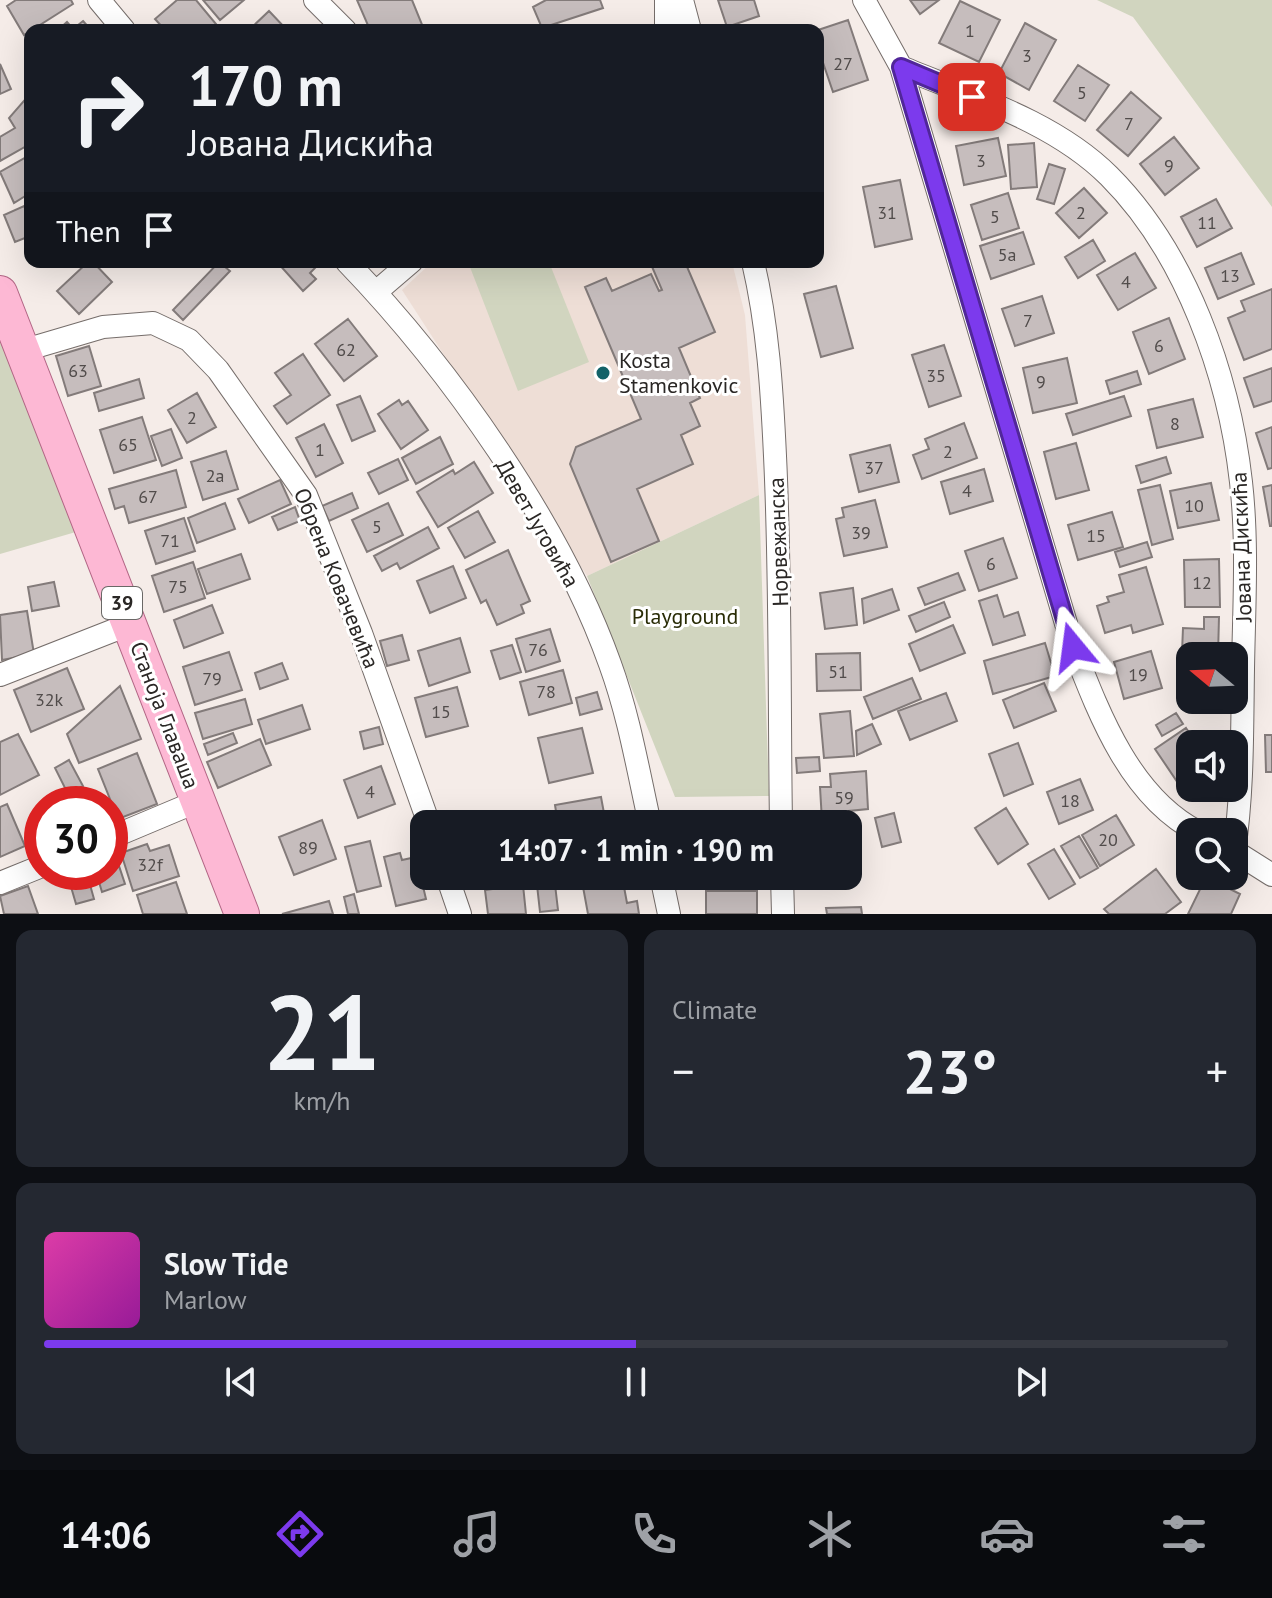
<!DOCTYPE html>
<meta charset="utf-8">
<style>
body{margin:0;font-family:"PT Sans",sans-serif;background:#242831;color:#f1f3f6;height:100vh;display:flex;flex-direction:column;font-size:30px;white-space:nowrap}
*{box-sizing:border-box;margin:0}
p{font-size:26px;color:#9ea1a6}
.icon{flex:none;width:44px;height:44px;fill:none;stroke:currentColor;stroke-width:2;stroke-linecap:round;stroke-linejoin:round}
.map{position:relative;height:914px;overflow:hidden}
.side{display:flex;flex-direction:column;gap:16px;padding:16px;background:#0d0f14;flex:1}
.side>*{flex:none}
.top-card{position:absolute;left:24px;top:24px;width:800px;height:244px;border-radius:16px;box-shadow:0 8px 32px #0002;background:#171b24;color:#f1f3f6;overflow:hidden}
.needle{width:52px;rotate:289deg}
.buttons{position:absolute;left:1176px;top:642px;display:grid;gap:16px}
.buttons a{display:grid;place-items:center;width:72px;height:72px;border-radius:16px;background:#171b24;box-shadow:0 8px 32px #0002;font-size:40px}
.speed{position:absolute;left:24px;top:786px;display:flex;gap:16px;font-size:40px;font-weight:700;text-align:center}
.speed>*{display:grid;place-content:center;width:104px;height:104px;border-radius:50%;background:#171b24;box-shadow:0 8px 32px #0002;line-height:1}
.speed .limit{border:12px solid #d22;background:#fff;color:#111}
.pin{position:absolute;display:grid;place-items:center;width:68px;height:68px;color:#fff;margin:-34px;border-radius:16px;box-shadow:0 4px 12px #0006}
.me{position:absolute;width:88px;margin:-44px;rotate:344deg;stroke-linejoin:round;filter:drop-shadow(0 0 6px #0008)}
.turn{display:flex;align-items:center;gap:28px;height:168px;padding:0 32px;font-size:36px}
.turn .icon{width:104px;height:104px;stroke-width:2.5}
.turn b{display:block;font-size:56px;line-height:68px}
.then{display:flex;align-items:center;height:76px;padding:0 32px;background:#0003;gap:16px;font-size:30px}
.big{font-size:60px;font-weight:800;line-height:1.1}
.side .widget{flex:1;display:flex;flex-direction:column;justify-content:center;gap:12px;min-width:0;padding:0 28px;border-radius:16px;background:#242831}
.side .dial{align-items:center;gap:0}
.dial b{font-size:104px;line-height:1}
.song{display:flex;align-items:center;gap:24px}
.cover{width:96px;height:96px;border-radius:12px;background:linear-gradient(135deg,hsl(320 70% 55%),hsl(300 70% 35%))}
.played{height:8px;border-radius:4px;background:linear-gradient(90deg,#7c3aed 50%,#363941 50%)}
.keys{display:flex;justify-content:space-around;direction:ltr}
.heat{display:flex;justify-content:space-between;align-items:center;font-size:44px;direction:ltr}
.side .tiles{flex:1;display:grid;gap:16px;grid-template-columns:1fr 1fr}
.widget:last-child{grid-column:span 2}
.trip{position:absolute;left:410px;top:810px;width:452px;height:80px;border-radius:16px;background:#171b24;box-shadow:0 8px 32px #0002;font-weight:800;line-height:80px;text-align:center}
.tab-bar{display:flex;height:128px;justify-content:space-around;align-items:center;background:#090b0e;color:#9ea1a6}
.tab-bar .icon{width:56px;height:56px}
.tab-bar .current{color:#7c3aed}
.tab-bar b{font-size:36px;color:#f1f3f6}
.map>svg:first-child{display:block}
.built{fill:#eeded6}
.green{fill:#d1d5bf}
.building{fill:#c6bdbd;stroke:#837b7a;stroke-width:2}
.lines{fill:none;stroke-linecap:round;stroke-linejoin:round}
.street-casing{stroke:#756d6a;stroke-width:24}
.primary-casing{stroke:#b26685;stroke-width:36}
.street{stroke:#fff;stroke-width:22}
.primary{stroke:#fdb8d4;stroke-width:34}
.route-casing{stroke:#51269a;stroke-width:20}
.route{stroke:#7c3aed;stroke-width:14}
.poi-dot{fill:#136268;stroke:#fff;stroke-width:3}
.labels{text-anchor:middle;stroke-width:6;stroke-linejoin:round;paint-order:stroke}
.number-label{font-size:18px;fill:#514c4b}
.shield{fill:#fff;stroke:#6a6866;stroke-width:2}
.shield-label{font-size:20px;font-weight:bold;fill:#2a2725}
.poi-label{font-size:22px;fill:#2a2725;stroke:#fff;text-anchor:start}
.street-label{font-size:22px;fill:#2a2725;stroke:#fff}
.park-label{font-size:22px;fill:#292c06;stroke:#fff}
</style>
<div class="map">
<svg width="1272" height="914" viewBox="0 0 1272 914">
<rect width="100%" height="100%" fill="#f5ece8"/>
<path class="built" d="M432 262H732L745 315 759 495 587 576 402 290Z"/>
<path class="green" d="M1097 0H1272V207L1133 17Z
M468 262H549L589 362 518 391Z
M0 297 93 527 0 554Z
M759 495 769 796 675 797 587 576Z"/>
<path class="building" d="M16 0H71L73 4 24 35 7 6Z
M177 0H196L221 30H165L155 19Z
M203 0H244L220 20Z
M357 0H412L423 27 370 30Z
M546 0H600L603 8 542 28 533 7Z
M718 0H754L759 16 727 27Z
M910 0H939L920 14Z
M960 1 1000 20 979 62 939 43Z
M269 11 287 30H249Z
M848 20 868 80 833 92 818 48V30Z
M83 21 91 30H58L67 22 73 29Z
M1025 23 1056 40 1029 90 999 73Z
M0 64 11 89 0 94Z
M1078 65 1109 85 1085 121 1054 101Z
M1131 92 1161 118 1128 156 1097 130Z
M29 95 30 144 0 161V137L15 128 9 118Z
M1174 137 1199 168 1165 195 1140 164Z
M998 138 1006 176 964 185 956 146Z
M1034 143 1037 187 1011 189 1008 145Z
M30 155V193L14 203 0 172Z
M1049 164 1065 169 1054 204 1037 199Z
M900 180 912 239 875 247 863 187Z
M1084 188 1107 213 1079 238 1056 213Z
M1008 193 1019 228 982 240 971 205Z
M1216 199 1232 228 1197 247 1181 217Z
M24 206 30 219V236L15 242 4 215Z
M1023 232 1034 264 991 279 980 246Z
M1093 240 1105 261 1078 278 1065 257Z
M1135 253 1156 288 1118 310 1097 275Z
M1241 253 1254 284 1218 299 1205 268Z
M88 262H93L112 282 79 314 57 291Z
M219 262 230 271 183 320 173 310Z
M277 262H312L316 267 310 273 316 279 303 291Z
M650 262H685L715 332 679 348 700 398 690 403 700 426 681 435 693 464 637 489 659 541 611 562 570 464 576 447 641 419 585 287 606 278 612 291 651 274 659 291 662 290Z
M836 286 853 348 821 357 804 294Z
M1272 289V349L1244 360 1228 318 1245 311 1241 301Z
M1042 296 1054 333 1015 346 1002 309Z
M1169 318 1185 359 1149 374 1133 332Z
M348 319 377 356 344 381 315 344Z
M944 345 961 396 929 407 912 355Z
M89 346 101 386 68 396 56 356Z
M303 354 330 395 287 424 274 406 291 395 275 373Z
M1067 358 1077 403 1033 413 1023 368Z
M1272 368V401L1254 407 1244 378Z
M1137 371 1141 384 1110 394 1106 381Z
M139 379 144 398 99 411 94 393Z
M197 393 216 427 187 443 168 410Z
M360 396 375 431 352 441 337 405Z
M1124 396 1131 416 1073 435 1066 414Z
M1193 399 1203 437 1157 448 1148 410Z
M399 400 402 405 408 401 428 430 401 449 378 414Z
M142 417 156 460 114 473 100 430Z
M964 423 977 458 922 479 913 455 929 449 925 439Z
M324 424 343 463 316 477 296 438Z
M1272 427V468L1268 469 1256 433Z
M171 429 182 458 162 466 151 436Z
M440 437 453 464 416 484 402 458Z
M1076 443 1089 490 1056 499 1044 452Z
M890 445 899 482 859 492 850 455Z
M226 451 238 489 203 500 191 462Z
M1166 457 1171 473 1141 483 1136 466Z
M398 459 408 480 379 494 368 473Z
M474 462 493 493 438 527 417 492 453 470 455 474Z
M984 469 993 501 950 514 941 482Z
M176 470 186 507 129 523 124 506 115 509 109 489Z
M280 480 291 504 249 523 238 499Z
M1211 483 1219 520 1178 528 1170 491Z
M1160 485 1173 539 1152 545 1138 490Z
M1272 485V526H1270L1263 487Z
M352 493 358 508 329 521 322 506Z
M875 500 887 547 844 556 836 519 844 517 842 508Z
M225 503 235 529 197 543 188 518Z
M388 503 403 535 367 552 352 520Z
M295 507 300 521 278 530 272 517Z
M478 511 495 542 465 558 448 528Z
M1112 512 1123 547 1078 560 1068 525Z
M184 518 195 551 156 564 145 531Z
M428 527 439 548 400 569 397 563 382 571 374 556Z
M1003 538 1017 578 979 591 965 551Z
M1147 542 1152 557 1120 567 1115 552Z
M508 550 530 601 521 605 524 613 497 625 486 600 481 603 466 570Z
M241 554 250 579 207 594 198 569Z
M1219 559 1220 607H1185L1184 560Z
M193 562 205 598 164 612 152 576Z
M453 566 466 598 430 613 417 581Z
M1146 567 1163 624 1133 633 1131 625 1105 633 1097 606 1109 602 1107 597 1124 592 1119 575Z
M958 573 965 590 925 605 918 588Z
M54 582 59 606 32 611 28 587Z
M853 588 857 625 825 629 820 593Z
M892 589 899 610 864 623 862 599Z
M997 595 1004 617 1018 612 1025 635 993 645 979 601Z
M944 602 950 617 916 632 909 616Z
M212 605 223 633 184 648 174 620Z
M27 611 34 654 2 660 0 615Z
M1204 617H1219L1218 656H1190V677H1181L1183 628 1204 629Z
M953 625 965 653 920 671 909 644Z
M550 629 560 661 526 672 516 639Z
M402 635 409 660 387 666 380 641Z
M460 638 470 672 429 686 418 651Z
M1045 643 1055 676 993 694 984 661Z
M512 645 521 672 500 679 491 651Z
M1151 651 1162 688 1124 699 1114 662Z
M229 652 242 690 195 705 183 667Z
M860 653 861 690 817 691 816 654Z
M282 663 288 679 260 689 255 673Z
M67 668 84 709 31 732 14 690Z
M563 670 572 703 529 715 520 682Z
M912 678 921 699 873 719 864 697Z
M1044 683 1056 711 1014 728 1003 700Z
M120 686 141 739 79 763 67 734Z
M457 687 468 726 426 737 415 698Z
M597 692 602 709 580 715 576 698Z
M946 693 957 721 910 740 898 711Z
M245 699 252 724 203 739 195 713Z
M302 705 310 729 266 744 258 720Z
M850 711 854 756 824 758 820 714Z
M1176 713 1183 724 1162 736 1156 725Z
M872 724 881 744 857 755 856 731Z
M379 727 383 744 364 749 360 732Z
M582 728 593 773 549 783 538 738Z
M1186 728 1197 744H1190V775L1178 783 1155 749Z
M233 733 237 743 208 755 204 744Z
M18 734 39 775 0 795V742Z
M1265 735H1272V772H1266Z
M260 739 271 765 218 788 207 762Z
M1018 743 1033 784 1004 796 989 754Z
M137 753 157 804 118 819 98 769Z
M819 757 820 771 797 773 796 758Z
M69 760 83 786 68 794 55 768Z
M381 766 395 804 358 818 344 780Z
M866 771 868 809 849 811V820L822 821 820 787H831L830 774Z
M1080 779 1093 810 1059 824 1047 792Z
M601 797 606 824H558L555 805Z
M7 804 25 846 0 857V807Z
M1006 808 1028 844 998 864 975 828Z
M894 813 901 842 882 847 875 818Z
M757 815V824H734V816Z
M1116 815 1134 845 1100 866 1082 835Z
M690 816H725L726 824H690Z
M322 820 336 859 294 875 279 837Z
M1079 836 1098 868 1080 878 1061 846Z
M370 841 381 886 357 892 345 847Z
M147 844 150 851 169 845 179 876 133 891 121 853Z
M1054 849 1075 884 1049 899 1028 864Z
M114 851 125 884 102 892 96 872H110V852Z
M848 852H853L854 886H820L819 876H848Z
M400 853 402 860 416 857 426 899 396 906 384 857Z
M1156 869 1181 902 1165 914H1109L1104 909Z
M87 874 94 899 76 904 69 880Z
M536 876H554L558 910 540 912Z
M581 876H622L627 903 637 901 639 914H588Z
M696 876H731V886H696Z
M1206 877 1240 894 1231 914H1188Z
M176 882 187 914H143L137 895Z
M523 885 526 914H488L485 890Z
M28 886 38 914H4L0 896Z
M706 891H757V914H706Z
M354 894 359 914H348L344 897Z
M329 901 333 914H282Z
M861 907 862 914H827L826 908Z"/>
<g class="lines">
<g class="street-casing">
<path id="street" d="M99 0 124 30
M315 0 345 30
M682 0 690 30
M864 0 901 67 1073 647C1099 714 1130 797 1198 832
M666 30V0
M901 67C970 96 1054 121 1109 176 1186 253 1229 375 1241 482 1248 544 1244 607 1243 669 1242 729 1243 792 1234 851
M347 262C450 369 560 524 610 664 629 716 638 770 650 824
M753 262C768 326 772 391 775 456 781 579 779 701 781 824
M376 292 411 262
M25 350 103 327 153 323 189 340 218 370 306 495 361 633 429 824
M0 675 130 624
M110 838 198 801
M1234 851 1272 875
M447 876 460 914
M661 876 669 914
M782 876 783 914
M0 883 42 866"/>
</g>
<g class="primary-casing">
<path id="primary" d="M0 293 242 914"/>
</g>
<use href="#street" class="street"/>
<use href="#primary" class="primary"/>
</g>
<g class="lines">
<g class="route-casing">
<path id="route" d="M972 97 901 67 1073 647"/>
</g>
<use href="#route" class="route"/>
</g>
<circle class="poi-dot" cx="603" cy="373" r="8"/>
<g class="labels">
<g class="number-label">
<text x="970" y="37">1</text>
<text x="1027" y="62">3</text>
<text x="843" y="70">27</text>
<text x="1082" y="99">5</text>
<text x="1129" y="130">7</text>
<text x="981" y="167">3</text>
<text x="1169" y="172">9</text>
<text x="887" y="219">31</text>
<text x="1081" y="219">2</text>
<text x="995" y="223">5</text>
<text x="1207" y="229">11</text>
<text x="1007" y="261">5a</text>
<text x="1230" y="282">13</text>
<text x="1126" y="288">4</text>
<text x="1028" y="327">7</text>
<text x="1159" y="352">6</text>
<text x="346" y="356">62</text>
<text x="78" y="377">63</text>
<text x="936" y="382">35</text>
<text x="1041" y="388">9</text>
<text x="192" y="424">2</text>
<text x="1175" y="430">8</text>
<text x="128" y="451">65</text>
<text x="320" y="456">1</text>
<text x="948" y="458">2</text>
<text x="874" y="474">37</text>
<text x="215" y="482">2a</text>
<text x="967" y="497">4</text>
<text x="148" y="503">67</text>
<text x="1194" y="512">10</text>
<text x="377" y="533">5</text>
<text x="861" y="539">39</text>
<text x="1096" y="542">15</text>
<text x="170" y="547">71</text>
<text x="991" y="570">6</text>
<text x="1202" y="589">12</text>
<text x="178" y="593">75</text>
<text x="538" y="656">76</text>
<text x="838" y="678">51</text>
<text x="1138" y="681">19</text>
<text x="212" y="685">79</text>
<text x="546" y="698">78</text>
<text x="49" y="706">32k</text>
<text x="441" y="718">15</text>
<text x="370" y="798">4</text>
<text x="844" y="804">59</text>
<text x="1070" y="807">18</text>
<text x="1108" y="846">20</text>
<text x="308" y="854">89</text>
<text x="150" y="871">32f</text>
</g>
<rect class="shield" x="102" y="587" width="40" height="32" rx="6"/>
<g class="shield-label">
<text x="122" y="610">39</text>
</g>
<g class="poi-label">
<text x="619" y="368">Kosta<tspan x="619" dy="25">Stamenkovic</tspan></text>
</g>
<g class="street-label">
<text transform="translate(538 523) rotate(60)" y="8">Девет Југовића</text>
<text transform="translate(778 542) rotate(-92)" y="8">Норвежанска</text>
<text transform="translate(1241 547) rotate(-92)" y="8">Јована Дискића</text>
<text transform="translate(337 578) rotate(68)" y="8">Обрена Ковачевића</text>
<text transform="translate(165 715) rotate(69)" y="8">Станоја Главаша</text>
</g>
<g class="park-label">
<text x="685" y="624">Playground</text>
</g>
</g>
</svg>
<div class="buttons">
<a><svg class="needle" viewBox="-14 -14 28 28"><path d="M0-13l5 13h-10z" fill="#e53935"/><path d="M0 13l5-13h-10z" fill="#9ea1a6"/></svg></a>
<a><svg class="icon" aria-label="sound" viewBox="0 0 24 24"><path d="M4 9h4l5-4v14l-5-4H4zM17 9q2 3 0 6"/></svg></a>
<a><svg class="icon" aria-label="search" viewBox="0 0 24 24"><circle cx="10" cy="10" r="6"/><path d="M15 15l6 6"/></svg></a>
</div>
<div class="speed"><div class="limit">30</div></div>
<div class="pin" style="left:972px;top:97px;background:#d93025"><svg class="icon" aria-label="arrive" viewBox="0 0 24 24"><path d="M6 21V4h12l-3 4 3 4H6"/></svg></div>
<svg class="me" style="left:1073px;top:647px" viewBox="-20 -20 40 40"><path d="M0-17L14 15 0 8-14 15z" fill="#7c3aed" stroke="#fff" stroke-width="4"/></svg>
<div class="trip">14:07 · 1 min · 190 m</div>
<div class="top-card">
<div class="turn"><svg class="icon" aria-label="right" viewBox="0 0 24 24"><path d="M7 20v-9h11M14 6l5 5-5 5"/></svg><div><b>170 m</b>Јована Дискића</div></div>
<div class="then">Then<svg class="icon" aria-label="arrive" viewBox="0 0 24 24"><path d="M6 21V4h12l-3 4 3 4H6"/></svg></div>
</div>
</div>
<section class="side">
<div class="tiles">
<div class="widget dial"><b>21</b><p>km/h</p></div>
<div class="widget"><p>Climate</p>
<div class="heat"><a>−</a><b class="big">23°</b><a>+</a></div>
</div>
<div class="widget">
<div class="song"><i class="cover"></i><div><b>Slow Tide</b><p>Marlow</p></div></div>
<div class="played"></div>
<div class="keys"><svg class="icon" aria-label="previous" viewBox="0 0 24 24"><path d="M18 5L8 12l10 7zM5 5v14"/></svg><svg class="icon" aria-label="pause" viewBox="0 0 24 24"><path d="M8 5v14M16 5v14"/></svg><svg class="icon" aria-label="next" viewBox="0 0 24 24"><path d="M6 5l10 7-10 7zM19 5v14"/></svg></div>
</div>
</div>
</section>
<nav class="tab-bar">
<b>14:06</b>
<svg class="icon current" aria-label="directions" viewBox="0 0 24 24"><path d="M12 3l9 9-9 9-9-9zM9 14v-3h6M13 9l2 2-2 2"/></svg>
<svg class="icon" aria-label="music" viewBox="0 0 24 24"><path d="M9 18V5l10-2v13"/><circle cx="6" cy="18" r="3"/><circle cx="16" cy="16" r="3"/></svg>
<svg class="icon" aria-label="phone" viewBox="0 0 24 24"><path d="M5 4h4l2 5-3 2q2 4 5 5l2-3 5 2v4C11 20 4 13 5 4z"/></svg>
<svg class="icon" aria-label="climate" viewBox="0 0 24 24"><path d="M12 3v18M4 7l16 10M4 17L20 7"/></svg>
<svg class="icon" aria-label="car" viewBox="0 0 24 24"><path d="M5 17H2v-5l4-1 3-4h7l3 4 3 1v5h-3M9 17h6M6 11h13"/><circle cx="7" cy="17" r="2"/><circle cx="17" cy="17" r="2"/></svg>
<svg class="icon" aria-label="filters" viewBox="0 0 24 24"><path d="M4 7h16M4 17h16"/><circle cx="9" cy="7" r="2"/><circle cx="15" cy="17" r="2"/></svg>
</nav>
